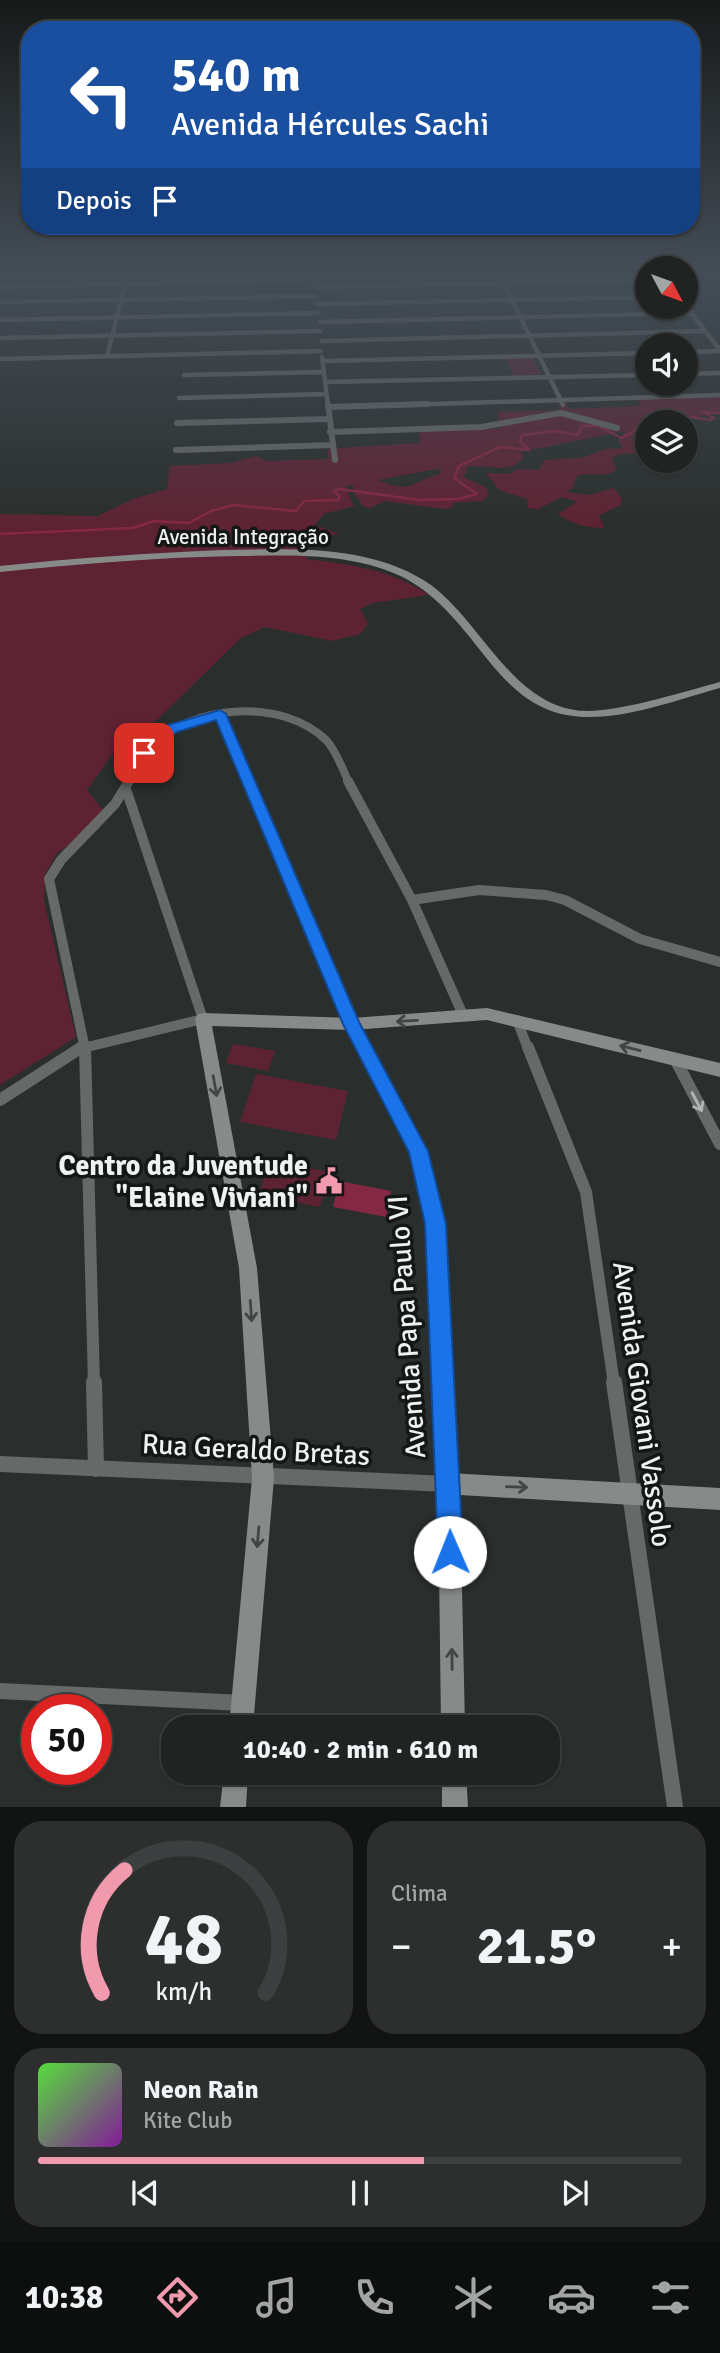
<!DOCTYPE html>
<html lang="pt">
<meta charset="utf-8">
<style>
body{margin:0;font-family:Signika,sans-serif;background:#2d2f2f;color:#f1f3f6;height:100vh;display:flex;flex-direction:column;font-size:26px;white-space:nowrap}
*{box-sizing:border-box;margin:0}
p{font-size:23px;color:#a2a4a5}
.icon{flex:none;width:38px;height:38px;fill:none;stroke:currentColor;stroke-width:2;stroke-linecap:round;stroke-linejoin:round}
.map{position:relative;height:1807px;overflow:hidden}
.side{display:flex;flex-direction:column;gap:14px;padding:14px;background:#121313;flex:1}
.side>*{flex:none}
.guide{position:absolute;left:21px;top:21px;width:679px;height:214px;border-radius:28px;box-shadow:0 2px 5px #0004,0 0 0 2px #3d4040;background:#1a4fa0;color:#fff;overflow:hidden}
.needle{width:46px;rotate:131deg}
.fabs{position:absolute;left:635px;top:256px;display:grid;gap:14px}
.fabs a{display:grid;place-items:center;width:63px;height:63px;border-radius:50%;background:#202322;box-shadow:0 2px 5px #0004,0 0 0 2px #3d4040;font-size:35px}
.speed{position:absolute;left:21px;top:1694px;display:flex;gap:14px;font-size:35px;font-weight:700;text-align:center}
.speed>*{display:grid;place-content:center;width:91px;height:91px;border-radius:50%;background:#202322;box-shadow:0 2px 5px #0004,0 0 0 2px #3d4040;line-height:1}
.speed .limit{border:10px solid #d22;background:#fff;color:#111}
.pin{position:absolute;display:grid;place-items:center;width:60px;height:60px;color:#fff;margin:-30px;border-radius:14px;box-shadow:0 4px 10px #0006}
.me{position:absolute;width:77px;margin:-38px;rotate:359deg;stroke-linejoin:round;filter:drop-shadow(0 0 5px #0008)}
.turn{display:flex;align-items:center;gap:24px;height:147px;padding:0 35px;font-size:32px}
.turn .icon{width:91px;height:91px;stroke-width:2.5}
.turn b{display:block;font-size:49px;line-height:60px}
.then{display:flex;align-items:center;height:66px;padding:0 35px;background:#0003;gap:14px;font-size:26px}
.big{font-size:52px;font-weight:800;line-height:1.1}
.side .widget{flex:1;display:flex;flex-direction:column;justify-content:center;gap:10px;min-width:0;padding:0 24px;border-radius:28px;background:#2d2f2f}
.side .dial{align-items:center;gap:0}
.dial svg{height:182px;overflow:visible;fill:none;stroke:#3d4040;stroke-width:7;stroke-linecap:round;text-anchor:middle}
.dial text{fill:#f1f3f6;stroke:none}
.song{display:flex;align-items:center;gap:21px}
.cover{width:84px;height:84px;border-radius:10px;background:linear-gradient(135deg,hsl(110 70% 55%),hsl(290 70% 35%))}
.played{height:7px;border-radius:4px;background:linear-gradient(90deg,#f29aad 60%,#3d4040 60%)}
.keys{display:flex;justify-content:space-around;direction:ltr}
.heat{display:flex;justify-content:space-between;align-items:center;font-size:38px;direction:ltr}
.side .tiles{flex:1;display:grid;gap:14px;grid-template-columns:1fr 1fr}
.widget:last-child{grid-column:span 2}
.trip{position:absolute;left:161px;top:1715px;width:399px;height:70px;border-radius:28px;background:#202322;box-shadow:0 2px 5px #0004,0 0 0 2px #3d4040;font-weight:800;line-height:70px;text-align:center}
.menu{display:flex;height:112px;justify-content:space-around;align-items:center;background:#0d0e0e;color:#a2a4a5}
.menu .icon{width:49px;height:49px}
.menu .selected{color:#f29aad}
.menu b{font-size:32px;color:#f1f3f6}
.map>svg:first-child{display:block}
.green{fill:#5e2333;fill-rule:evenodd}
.water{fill:#852844}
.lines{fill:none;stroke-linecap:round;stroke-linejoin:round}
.stream{stroke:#852844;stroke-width:2.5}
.minor-far5{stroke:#666968;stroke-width:4.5}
.minor-far4{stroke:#666968;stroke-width:6}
.minor-far3{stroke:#666968;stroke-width:8}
.minor-far2{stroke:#666968;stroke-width:10}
.minor-far1{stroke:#666968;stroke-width:12}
.minor{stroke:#666968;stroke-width:16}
.tertiary{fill:#666968;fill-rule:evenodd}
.secondary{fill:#868a89;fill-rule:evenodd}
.oneway{stroke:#424544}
.oneway2{stroke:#b1b4b3}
.route{fill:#1a73e8;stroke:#114b97;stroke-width:2}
.labels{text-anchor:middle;stroke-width:7;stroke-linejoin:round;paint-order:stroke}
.far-street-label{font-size:21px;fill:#eff2f1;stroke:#141716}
.near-poi-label{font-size:28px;font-weight:bold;fill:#eff2f1;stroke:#141716;text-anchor:end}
.near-street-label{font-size:28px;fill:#eff2f1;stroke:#141716}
</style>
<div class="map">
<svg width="720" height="1807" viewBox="0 0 720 1807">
<rect width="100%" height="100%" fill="#2a2f2d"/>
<path class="green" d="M506 358H532L542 374 514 376Z
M720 396V412L671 422H648L647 426 635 429 647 434V451L617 455 612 459 616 470C604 479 589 471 577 476L573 487 567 492 590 495 614 488 622 499 621 505 599 515 604 528C586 528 573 524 558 514L577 502 562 497 538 509 528 508 527 499 499 490 486 473 509 474 518 469 539 470 544 460 581 458 606 449 623 448 618 442 625 431 520 452 524 455C515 477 485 463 467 467L464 477 487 488 488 496 482 501 453 503V507L445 509 384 501 371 508 364 507 354 493 353 485 345 486 354 506 324 514 315 525 339 534 311 539 305 546 306 559C350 564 392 570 429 595L373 603 360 609 368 624 360 634 332 641 265 627 241 638 158 719 121 742 87 790 103 810 83 836 57 853 45 874 44 901 76 1037 0 1085V514L98 516 133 499 167 489 170 466 231 463 255 456 267 461 329 459 327 450 338 448 420 443 419 431 501 428 497 412 560 410 558 401H565L570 409 641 406 637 399ZM441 468 440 474C408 482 414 495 378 480Z
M233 1044 275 1051 268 1071 226 1063Z
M256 1074 348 1091 336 1140 240 1122Z
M269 1160 329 1172 320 1207 259 1195Z"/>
<path class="water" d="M339 1181 391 1191 386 1217 333 1207Z"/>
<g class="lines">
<path class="stream" d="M0 534 133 528 154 521 189 523 211 511 233 505 296 511 304 501 338 500 340 497 334 491 340 489 418 500 459 499 477 494 454 478 459 466 500 447 529 450 520 441 522 435 554 431 578 435 582 426H599L621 438 632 433 651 412 666 419 677 415 711 420 714 418 703 412 720 413"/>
<path class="minor-far5" d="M499 273 563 405
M0 287 315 279
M316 287 648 280
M0 302 316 296
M317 304 648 297
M686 306 720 350
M0 320 318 313
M320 322 691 313
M0 338 320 331
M322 341 705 331
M686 352 720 351
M107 356 128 273
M322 357 328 406
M0 359 321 351
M323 361 648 353
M686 374 720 373
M184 375 324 372
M325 382 648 375
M179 398 326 394
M370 406 720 395"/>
<path class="minor-far4" d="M328 404 335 460
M328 407 427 404
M177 423 329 419
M330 432 481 427 561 413 617 428
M176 450 332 445"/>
<path class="minor-far3" d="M220 714 249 783
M128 783C134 770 140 756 150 746 193 705 281 697 326 740 336 750 343 770 349 783"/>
<path class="minor-far2" d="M249 781 352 1024
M348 781 412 900 463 1015
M412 900 479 890 546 895 565 900 640 939 720 962
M517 1020 528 1049
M79 1049 203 1019 126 789
M85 1049 49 879 61 860 115 804 129 781"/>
<path class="minor-far1" d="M85 1047 94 1384
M528 1047 586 1192 614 1384
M675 1059 720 1144
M0 1100 82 1047"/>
<path class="minor" d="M94 1382 96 1469
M614 1382 675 1807
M0 1464 448 1484
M0 1691 243 1703"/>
<path class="tertiary" d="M352 1018 357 1020 424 1146 441 1201 458 1484 456 1491 449 1493 442 1491 440 1484 425 1201 412 1151 345 1024 347 1020Z"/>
<path class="secondary" d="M223 550C288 549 367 544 425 581 478 615 508 700 575 710 609 716 685 691 720 682V688C668 702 596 732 544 708 512 694 489 661 468 635 447 609 423 584 391 572 343 553 289 555 239 556 159 557 79 564 0 572V566C74 558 148 553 223 550Z
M487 1008 720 1063V1077L487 1020 352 1030 212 1026 257 1268 274 1478 253 1727H229L252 1478 239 1268 195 1019 198 1014 203 1013 352 1018Z
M449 1473 720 1488V1510L460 1495 465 1727H441L438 1484 442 1477Z
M224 1773H248L246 1807H220Z
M442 1773H466L468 1807H442Z"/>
</g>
<defs><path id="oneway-shaft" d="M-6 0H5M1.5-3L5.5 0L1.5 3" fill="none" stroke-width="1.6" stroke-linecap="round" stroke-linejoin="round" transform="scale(1.75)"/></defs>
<g class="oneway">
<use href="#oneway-shaft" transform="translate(407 1021) rotate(177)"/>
<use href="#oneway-shaft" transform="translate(630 1048) rotate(-166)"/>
<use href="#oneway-shaft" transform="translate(215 1086) rotate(80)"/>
<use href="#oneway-shaft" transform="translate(251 1311) rotate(86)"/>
<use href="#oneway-shaft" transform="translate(517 1487) rotate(2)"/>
<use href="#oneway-shaft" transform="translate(258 1537) rotate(95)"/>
<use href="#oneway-shaft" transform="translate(452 1659) rotate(-91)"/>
</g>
<use class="oneway2" href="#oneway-shaft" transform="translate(697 1102) rotate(62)"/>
<linearGradient id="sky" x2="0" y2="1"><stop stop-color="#171a19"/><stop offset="0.52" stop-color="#444d57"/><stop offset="1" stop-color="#444d57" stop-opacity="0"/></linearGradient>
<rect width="720" height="526" fill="url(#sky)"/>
<path class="route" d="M220 710 226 714 359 1022 428 1151 446 1224 463 1552 459 1561 450 1565 441 1561 438 1552 425 1224 409 1152 343 1024 216 720 177 732 149 756 144 758 137 753 168 725Z"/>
<defs>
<g id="civic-bare" transform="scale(2.1)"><path d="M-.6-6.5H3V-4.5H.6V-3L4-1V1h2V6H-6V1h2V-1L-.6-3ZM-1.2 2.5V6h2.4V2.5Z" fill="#f29aad" stroke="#141716" stroke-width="2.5" paint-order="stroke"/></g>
</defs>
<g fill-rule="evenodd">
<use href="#civic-bare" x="329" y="1181"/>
</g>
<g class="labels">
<g class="far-street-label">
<text x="243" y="544">Avenida Integração</text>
</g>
<g class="near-poi-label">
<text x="308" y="1175">Centro da Juventude<tspan x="308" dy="32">"Elaine Viviani"</tspan></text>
</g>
<g class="near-street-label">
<text transform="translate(406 1327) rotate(-94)" y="10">Avenida Papa Paulo VI</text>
<text transform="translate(643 1404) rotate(82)" y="10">Avenida Giovani Vassolo</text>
<text transform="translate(256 1449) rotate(3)" y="10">Rua Geraldo Bretas</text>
</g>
</g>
</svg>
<div class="fabs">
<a><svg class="needle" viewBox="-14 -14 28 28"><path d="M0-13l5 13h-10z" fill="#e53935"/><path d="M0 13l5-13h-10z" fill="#a2a4a5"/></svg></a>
<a><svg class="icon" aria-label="sound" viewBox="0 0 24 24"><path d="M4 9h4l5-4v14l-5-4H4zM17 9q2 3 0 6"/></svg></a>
<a><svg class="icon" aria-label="layers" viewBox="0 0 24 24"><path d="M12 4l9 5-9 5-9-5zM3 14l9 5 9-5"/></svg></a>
</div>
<div class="speed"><div class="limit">50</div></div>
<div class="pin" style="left:144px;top:753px;background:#d93025"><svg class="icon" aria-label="arrive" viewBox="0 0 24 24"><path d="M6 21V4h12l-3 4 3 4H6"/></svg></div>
<svg class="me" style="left:450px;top:1552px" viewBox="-20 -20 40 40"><circle r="19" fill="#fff"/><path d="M0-13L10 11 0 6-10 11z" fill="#1a73e8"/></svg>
<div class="trip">10:40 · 2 min · 610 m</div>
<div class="guide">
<div class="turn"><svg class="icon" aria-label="left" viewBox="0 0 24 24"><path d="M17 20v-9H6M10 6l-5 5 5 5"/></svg><div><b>540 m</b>Avenida Hércules Sachi</div></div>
<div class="then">Depois<svg class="icon" aria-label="arrive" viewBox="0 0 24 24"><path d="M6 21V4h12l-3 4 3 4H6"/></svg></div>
</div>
</div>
<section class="side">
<div class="tiles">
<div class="widget dial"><svg viewBox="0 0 100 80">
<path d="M14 69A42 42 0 1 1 86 69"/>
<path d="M14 69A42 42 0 0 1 24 15" stroke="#f29aad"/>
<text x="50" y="56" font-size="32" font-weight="700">48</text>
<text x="50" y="72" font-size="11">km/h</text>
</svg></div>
<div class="widget"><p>Clima</p>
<div class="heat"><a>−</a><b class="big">21.5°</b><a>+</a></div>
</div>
<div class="widget">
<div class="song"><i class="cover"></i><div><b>Neon Rain</b><p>Kite Club</p></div></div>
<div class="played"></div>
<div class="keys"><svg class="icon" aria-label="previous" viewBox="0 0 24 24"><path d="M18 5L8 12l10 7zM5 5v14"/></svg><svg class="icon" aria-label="pause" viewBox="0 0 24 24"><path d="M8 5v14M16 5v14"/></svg><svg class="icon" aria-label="next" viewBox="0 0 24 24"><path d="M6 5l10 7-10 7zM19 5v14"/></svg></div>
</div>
</div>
</section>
<nav class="menu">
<b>10:38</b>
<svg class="icon selected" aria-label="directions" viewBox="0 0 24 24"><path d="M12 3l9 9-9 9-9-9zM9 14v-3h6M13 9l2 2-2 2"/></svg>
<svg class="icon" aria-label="music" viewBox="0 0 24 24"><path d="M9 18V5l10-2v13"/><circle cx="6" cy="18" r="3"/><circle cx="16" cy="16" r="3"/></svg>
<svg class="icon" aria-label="phone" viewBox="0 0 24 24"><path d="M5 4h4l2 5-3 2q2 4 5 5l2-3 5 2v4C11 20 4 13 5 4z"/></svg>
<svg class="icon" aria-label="climate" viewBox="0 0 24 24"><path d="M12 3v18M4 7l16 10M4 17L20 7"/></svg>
<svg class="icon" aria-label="car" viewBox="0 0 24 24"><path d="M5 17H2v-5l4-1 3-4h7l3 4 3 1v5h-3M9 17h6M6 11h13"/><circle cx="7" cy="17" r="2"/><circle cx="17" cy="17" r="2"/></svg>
<svg class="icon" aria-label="filters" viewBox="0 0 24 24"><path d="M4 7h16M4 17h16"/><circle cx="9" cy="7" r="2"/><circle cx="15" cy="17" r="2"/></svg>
</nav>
